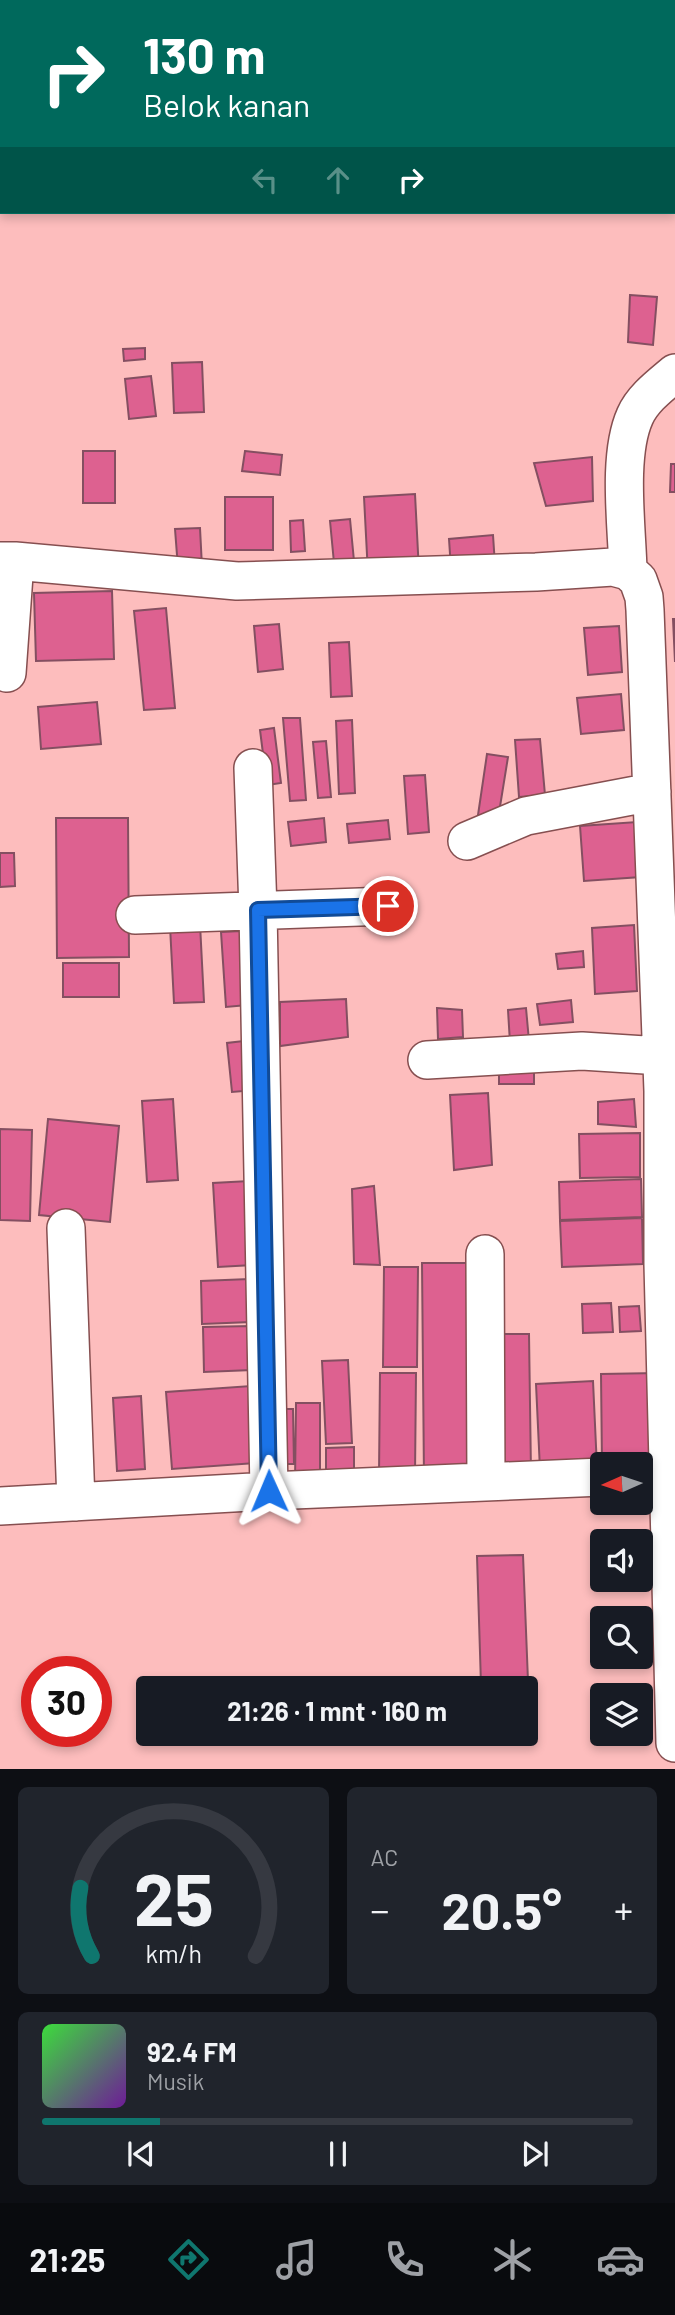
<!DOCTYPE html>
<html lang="id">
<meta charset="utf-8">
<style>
body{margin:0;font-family:Barlow,sans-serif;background:#20242c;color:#f1f3f6;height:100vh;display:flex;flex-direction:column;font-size:26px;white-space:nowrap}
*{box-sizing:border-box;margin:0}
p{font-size:23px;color:#9ea1a6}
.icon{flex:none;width:38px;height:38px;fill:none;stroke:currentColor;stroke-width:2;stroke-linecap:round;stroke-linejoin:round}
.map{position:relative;height:1769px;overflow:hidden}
.drawer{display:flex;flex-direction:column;gap:18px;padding:18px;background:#0d0f14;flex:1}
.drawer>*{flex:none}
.guide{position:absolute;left:0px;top:0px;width:676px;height:214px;box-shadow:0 4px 10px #0003;background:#00695c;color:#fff;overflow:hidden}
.needle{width:46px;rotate:267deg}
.fabs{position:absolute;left:590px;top:1452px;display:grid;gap:14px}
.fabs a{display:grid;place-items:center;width:63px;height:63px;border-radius:7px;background:#171b24;box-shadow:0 4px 10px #0003;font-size:35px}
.speed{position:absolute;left:21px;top:1656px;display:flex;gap:14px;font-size:35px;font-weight:700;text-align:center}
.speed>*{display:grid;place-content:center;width:91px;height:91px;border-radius:50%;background:#171b24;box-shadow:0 4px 10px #0003;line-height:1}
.speed .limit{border:10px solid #d22;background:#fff;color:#111}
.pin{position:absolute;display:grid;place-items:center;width:60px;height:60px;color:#fff;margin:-30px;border:4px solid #fff;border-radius:50%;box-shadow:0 2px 7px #0007}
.me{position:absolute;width:77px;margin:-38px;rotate:359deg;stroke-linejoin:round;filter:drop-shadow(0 0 5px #0008)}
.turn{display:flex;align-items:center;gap:24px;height:147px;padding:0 28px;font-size:32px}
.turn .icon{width:91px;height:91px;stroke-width:2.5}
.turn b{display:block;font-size:49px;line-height:60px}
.lanes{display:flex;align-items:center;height:66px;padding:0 28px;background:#0003;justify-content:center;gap:35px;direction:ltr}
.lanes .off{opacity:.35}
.big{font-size:52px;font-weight:700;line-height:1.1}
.drawer .tile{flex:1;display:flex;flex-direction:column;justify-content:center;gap:10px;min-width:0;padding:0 24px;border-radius:10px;background:#20242c}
.drawer .dial{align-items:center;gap:0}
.dial svg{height:182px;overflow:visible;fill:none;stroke:#363941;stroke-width:7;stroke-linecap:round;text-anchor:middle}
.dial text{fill:#f1f3f6;stroke:none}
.song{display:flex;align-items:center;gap:21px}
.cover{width:84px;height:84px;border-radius:10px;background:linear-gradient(135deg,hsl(120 70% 55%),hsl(280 70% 35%))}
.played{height:7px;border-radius:4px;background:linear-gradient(90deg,#0f766e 20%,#363941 20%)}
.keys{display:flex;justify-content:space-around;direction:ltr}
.heat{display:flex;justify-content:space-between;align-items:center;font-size:38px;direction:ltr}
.drawer .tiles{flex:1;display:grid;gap:18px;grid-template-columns:1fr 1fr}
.tile:last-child{grid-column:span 2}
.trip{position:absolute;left:136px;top:1676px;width:402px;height:70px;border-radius:7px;background:#171b24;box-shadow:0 4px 10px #0003;font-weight:700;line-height:70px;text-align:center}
.tabs{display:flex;height:112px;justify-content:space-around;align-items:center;background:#090b0e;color:#9ea1a6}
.tabs .icon{width:49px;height:49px}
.tabs .active{color:#0f766e}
.tabs b{font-size:32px;color:#f1f3f6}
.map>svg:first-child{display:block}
.building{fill:#dd6190;stroke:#844f61;stroke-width:2}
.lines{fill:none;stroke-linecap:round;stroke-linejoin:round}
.street-casing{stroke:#864f50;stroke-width:40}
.street{stroke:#fff;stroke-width:37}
.route-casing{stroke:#114b97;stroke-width:18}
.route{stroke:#1a73e8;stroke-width:12}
</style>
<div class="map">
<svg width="675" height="1769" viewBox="0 0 675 1769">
<rect width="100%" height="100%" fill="#fdbdbd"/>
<path class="building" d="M630 295 657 297 653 345 628 342Z
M145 348V359L124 361 123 349Z
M202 362 204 412 174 413 172 363Z
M151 376 156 416 129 419 125 379Z
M83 451H115V503H83Z
M245 451 282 455 280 475 242 471Z
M592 457 593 501 546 506 534 463Z
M671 464H675V492H670Z
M415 494 419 572 368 574 364 497Z
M225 497H273V550H225Z
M350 519 354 561 334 563 330 521Z
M303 520 305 551 291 552 290 521Z
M200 528 202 567 178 568 175 529Z
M493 535 495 565 451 569 449 539Z
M112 591 114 659 36 661 34 593Z
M166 608 175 708 144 710 134 611Z
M673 619H675V662Z
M279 624 283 669 258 672 254 626Z
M619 626 622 672 588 675 584 628Z
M349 642 352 696 331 697 329 643Z
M621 694 624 730 581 734 577 698Z
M97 702 101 744 41 749 38 707Z
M283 718H300L306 800 290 801Z
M352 720 355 793 339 794 336 721Z
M274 728 281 783 267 785 260 730Z
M540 739 545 795 519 797 515 740Z
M326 741 331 797 318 798 313 742Z
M487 754 508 757 498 819 478 815Z
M425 775 429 832 408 834 404 776Z
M56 818H128L129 957 57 958Z
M324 818 326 842 291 846 288 822Z
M388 820 390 839 349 843 347 824Z
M637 822 641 877 584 881 580 826Z
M0 853H14L15 886 0 887Z
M200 924 204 1002 174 1003 170 926Z
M634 925 637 991 595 994 592 928Z
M241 931 247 1005 226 1007 221 932Z
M583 951 584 967 558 969 556 954Z
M63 963H119V997H63Z
M346 999 348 1037 280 1046V1002Z
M571 1000 573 1022 540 1025 537 1004Z
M437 1008 462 1010 463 1037 438 1039Z
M526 1008 529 1041 510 1043 508 1010Z
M252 1040 257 1090 232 1092 227 1043Z
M499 1066 534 1067V1084H499Z
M488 1093 492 1165 454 1170 450 1095Z
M173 1099 178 1180 147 1182 142 1101Z
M634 1099 636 1127 598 1124V1102Z
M48 1119 119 1126 110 1222 39 1215Z
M0 1129 32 1130 30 1221 0 1220Z
M640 1133V1177L580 1178 579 1134Z
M641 1179 642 1217 560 1220 559 1182Z
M249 1181 253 1265 218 1267 213 1183Z
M374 1186 380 1265 354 1264 352 1189Z
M642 1218 643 1264 562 1267 560 1221Z
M422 1263H480L482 1478H424Z
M384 1267H418L417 1367H383Z
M249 1279 251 1322 202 1324 201 1281Z
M611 1303 613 1332 583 1333 582 1304Z
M639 1306 641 1331 620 1332 619 1307Z
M251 1326 252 1370 204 1372 203 1327Z
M490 1334H529L531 1473H491Z
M348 1360 352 1443 326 1444 322 1361Z
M380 1373H416L415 1476 379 1475Z
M658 1373 660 1469H640V1465H602L601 1374Z
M593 1381 597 1468 540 1470 536 1384Z
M251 1386 256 1463 172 1469 166 1392Z
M141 1396 145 1469 117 1471 113 1398Z
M296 1403H320V1482H295Z
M272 1409H293L294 1464H272Z
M354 1447V1481L326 1482V1448Z
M523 1555 528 1681 481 1685 477 1556Z"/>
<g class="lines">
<g class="street-casing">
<path id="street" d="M0 561H15L237 581 536 572 613 567 628 571 638 580 644 597 645 610 663 1091V1264L675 1743
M628 571C627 527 617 456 635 416 643 398 661 385 675 373
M7 673 15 561
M253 768 258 910 269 1491
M467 841 526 816 652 792
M135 915 388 906
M427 1060 582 1051 661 1056
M66 1228 76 1502
M485 1254 486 1482
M0 1506 269 1491 602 1477"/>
</g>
<use href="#street" class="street"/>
</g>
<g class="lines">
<g class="route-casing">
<path id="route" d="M269 1491 258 910 388 906"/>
</g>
<use href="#route" class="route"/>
</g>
</svg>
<div class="fabs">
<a><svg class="needle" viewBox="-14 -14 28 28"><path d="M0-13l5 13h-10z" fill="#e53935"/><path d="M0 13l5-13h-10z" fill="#9ea1a6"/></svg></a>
<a><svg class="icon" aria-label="sound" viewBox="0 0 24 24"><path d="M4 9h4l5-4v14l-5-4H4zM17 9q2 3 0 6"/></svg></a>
<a><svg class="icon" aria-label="search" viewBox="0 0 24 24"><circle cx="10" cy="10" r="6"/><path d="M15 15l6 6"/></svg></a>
<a><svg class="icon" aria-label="layers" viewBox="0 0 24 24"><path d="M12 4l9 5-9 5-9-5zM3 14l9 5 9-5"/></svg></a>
</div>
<div class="speed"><div class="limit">30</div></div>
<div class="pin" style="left:388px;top:906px;background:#d93025"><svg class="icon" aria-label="arrive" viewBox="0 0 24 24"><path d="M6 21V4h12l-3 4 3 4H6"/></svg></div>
<svg class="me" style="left:269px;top:1491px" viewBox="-20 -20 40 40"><path d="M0-17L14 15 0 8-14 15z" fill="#1a73e8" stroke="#fff" stroke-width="4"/></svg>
<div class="trip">21:26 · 1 mnt · 160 m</div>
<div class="guide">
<div class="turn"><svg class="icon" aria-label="right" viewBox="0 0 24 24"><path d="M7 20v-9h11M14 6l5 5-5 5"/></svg><div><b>130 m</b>Belok kanan</div></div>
<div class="lanes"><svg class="icon off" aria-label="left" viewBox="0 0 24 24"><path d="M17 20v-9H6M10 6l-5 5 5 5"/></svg><svg class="icon off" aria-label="ahead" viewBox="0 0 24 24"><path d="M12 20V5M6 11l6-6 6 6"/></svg><svg class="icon" aria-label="right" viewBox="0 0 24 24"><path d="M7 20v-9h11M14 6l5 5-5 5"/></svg></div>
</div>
</div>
<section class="drawer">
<div class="tiles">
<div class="tile dial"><svg viewBox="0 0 100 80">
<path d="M14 69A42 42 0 1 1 86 69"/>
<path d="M14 69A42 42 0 0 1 9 39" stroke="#0f766e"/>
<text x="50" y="56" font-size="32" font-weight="700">25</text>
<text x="50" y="72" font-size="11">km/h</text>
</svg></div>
<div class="tile"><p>AC</p>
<div class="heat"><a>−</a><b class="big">20.5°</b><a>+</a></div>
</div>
<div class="tile">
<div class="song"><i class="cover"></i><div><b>92.4 FM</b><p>Musik</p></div></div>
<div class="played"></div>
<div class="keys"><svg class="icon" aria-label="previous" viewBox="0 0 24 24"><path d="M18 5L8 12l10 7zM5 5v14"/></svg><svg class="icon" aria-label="pause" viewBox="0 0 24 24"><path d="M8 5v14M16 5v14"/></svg><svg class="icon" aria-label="next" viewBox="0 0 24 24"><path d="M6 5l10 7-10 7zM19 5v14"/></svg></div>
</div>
</div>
</section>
<nav class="tabs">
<b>21:25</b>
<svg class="icon active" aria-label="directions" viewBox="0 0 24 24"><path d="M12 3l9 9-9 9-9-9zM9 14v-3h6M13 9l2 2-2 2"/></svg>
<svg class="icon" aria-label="music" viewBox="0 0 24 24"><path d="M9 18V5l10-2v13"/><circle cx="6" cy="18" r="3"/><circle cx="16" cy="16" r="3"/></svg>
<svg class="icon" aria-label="phone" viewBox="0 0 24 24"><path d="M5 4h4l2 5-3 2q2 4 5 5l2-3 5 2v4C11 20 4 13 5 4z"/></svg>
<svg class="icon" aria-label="climate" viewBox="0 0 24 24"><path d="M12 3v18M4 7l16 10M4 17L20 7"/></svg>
<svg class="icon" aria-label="car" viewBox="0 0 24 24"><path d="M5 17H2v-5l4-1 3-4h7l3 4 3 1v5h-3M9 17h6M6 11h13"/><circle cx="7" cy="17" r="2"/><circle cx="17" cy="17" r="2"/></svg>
</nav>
